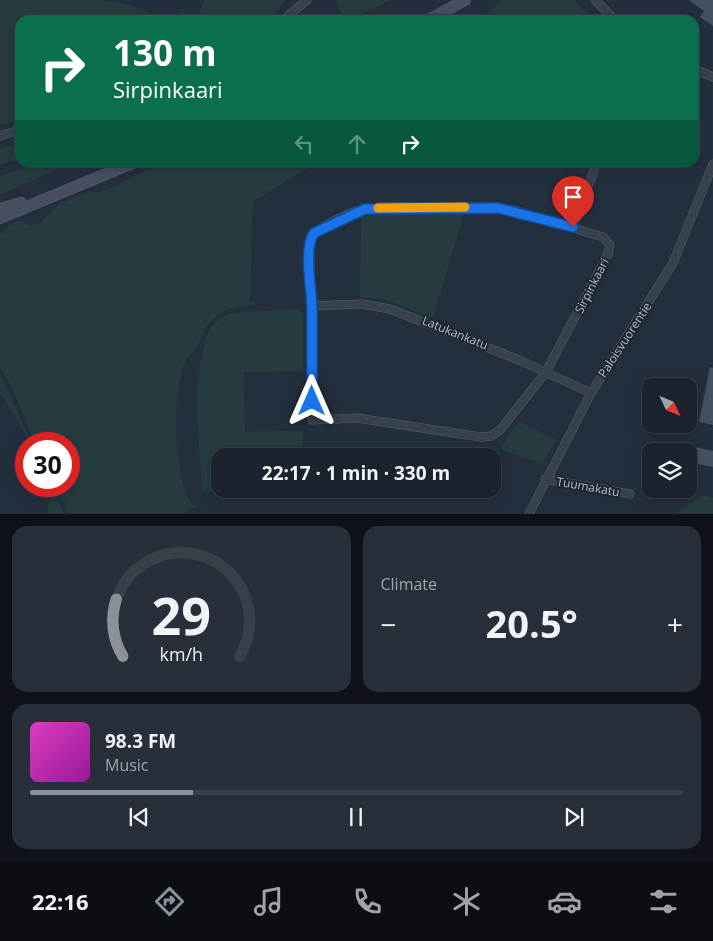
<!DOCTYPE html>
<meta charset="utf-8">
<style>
body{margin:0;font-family:"Open Sans",sans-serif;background:#282f3a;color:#f1f3f6;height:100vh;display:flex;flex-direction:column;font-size:19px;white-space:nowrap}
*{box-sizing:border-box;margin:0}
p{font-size:16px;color:#a0a4aa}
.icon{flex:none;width:28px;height:28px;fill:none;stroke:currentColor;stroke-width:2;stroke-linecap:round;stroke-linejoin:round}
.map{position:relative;height:514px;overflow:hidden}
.details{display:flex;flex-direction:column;gap:12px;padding:12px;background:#0f1319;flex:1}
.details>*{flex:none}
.hud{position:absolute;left:15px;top:15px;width:684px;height:152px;border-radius:15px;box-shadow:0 2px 12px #0003,0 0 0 1px #39404a;background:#0b6e4f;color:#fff;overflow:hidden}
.needle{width:32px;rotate:134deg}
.fabs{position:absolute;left:642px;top:378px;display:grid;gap:10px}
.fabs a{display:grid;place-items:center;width:55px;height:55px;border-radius:10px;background:#1b232e;box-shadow:0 2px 12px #0003,0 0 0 1px #39404a;font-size:25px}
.speed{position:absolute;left:15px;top:432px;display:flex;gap:10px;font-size:25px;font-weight:700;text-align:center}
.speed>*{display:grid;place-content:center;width:65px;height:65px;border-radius:50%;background:#1b232e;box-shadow:0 2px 12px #0003,0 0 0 1px #39404a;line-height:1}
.speed .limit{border:8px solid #d22;background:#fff;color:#111}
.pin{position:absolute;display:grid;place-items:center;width:42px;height:42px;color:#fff;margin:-51px -21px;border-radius:50% 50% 50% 0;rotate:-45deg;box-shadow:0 0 5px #0007}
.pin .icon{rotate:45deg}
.me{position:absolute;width:55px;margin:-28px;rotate:0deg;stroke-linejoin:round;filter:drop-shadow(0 0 4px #0008)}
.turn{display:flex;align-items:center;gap:18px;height:105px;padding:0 15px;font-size:22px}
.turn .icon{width:65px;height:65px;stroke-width:2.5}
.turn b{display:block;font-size:35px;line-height:42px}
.lanes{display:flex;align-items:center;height:48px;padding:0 15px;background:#0003;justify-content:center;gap:25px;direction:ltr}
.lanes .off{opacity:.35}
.big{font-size:38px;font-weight:700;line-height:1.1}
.details .widget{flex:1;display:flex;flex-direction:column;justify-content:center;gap:8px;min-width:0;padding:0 18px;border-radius:15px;background:#282f3a}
.details .dial{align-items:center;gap:0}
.dial svg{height:130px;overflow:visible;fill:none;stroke:#39404a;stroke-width:7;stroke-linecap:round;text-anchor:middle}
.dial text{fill:#f1f3f6;stroke:none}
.song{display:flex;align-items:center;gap:15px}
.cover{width:60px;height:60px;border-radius:8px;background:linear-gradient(135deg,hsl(310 70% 55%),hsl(300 70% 35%))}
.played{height:5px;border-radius:2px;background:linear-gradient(90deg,#8c9099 25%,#39404a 25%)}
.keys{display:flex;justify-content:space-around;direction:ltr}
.heat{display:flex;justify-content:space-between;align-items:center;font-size:28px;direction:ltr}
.details .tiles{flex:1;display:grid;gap:12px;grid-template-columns:1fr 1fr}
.widget:last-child{grid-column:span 2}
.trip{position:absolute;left:211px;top:448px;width:290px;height:50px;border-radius:15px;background:#1b232e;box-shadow:0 2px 12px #0003,0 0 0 1px #39404a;font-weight:700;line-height:50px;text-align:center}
.tabs{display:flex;height:80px;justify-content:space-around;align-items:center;background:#0b0e12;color:#a0a4aa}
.tabs .icon{width:35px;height:35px}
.tabs .active{color:#8c9099}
.tabs b{font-size:22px;color:#f1f3f6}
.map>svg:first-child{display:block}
.green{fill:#263c3f}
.building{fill:#455162}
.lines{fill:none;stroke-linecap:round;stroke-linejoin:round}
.street-casing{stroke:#565f6c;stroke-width:9}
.secondary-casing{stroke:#565f6c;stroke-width:12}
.street{stroke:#38414e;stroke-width:8}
.secondary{stroke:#465061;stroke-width:11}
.route-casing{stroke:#114b97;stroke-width:12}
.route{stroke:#1a73e8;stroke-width:9}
.slow{stroke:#f59e0b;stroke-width:9}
.labels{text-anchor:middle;stroke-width:4;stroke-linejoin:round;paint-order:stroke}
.street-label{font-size:12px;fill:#b4bcc9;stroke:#1d2633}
</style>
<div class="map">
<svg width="713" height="514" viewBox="0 0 713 514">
<rect width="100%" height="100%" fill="#242f3e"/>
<path class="green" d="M0 0H101L131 5 157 16 173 15 183 12 199 15 204 0H285L271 20H20V120L0 126Z
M336 0H391L350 20 342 14Z
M501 0H575L592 20H461L466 17C480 23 491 9 501 0Z
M20 143V158L0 165V148Z
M40 162 71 163 0 195V176Z
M160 163H316L253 201 250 302 260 304C244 306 226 306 214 318 204 327 202 337 196 347 191 354 186 358 183 366 173 399 171 481 195 507L183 513H68L56 486H69V444H36L8 380 0 368V235L11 224 18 221 30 225 38 224 60 204 88 192 96 193 108 190Z
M408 213 464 214 433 318 384 299 360 297 361 216Z
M298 309 303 314V371L244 372 245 432 303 431V456H220V489H236L202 492C200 450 190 362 211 328 216 320 225 316 233 313Z
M0 374 4 382 32 444 0 393Z
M519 421 556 440 542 464 500 449Z
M48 486H51L64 513H47L50 498Z
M702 495 713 498V513H676Z"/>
<path class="building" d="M689 0H713V26L700 17 704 11Z
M710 367 713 368V425L699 422Z
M672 442 713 451V467L689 462V451H670Z"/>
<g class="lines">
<g class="street-casing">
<path id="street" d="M595 0 615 20
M283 20 307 0
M694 69 713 77
M0 136 20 130
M434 207 514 210 603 237 610 245 608 254 546 372 500 430 491 436 481 437 357 418 312 420 310 238C317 227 351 212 364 209 381 204 416 208 434 207Z
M573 227 597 162
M312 306 362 304 390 309 519 360 591 393
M545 479 630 494
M529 514 591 393 673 263 713 164"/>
</g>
<g class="secondary-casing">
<path id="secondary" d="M429 20 465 0
M0 209 21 203
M0 218 135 162"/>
</g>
<use href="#street" class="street"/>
<use href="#secondary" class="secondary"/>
</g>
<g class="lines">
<g class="route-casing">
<path id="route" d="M312 401C312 370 312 340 312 309 312 289 303 250 314 233L365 209 498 208 573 227"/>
</g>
<use href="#route" class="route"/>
<path class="slow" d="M378 208 465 207"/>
</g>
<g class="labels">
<g class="street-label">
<text transform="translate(592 286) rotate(-63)" y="4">Sirpinkaari</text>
<text transform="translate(455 333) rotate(22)" y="4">Latukankatu</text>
<text transform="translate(625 340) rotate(-57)" y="4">Paloisvuorentie</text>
<text transform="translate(588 487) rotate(10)" y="4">Tuumakatu</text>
</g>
</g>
</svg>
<div class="fabs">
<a><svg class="needle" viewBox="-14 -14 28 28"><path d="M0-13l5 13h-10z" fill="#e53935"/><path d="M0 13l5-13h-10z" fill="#a0a4aa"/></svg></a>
<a><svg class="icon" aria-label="layers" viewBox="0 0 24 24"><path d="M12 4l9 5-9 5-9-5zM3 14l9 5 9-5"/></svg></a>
</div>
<div class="speed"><div class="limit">30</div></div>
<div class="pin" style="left:573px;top:227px;background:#d93025"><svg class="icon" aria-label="arrive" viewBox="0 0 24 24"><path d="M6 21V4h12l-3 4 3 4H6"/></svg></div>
<svg class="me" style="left:312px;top:401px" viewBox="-20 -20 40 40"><path d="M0-17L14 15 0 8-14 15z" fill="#1a73e8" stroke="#fff" stroke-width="4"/></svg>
<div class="trip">22:17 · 1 min · 330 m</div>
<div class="hud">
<div class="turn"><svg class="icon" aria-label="right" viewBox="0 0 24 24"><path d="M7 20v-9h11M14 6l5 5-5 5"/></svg><div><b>130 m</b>Sirpinkaari</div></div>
<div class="lanes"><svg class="icon off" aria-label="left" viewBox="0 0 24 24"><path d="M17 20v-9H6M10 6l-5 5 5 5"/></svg><svg class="icon off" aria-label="ahead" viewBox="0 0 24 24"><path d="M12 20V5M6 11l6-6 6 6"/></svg><svg class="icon" aria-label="right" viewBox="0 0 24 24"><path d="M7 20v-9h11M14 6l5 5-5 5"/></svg></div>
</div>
</div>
<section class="details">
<div class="tiles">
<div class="widget dial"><svg viewBox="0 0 100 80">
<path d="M14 69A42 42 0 1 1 86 69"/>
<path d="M14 69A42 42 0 0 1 10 34" stroke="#8c9099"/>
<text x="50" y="56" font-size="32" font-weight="700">29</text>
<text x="50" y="72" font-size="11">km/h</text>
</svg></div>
<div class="widget"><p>Climate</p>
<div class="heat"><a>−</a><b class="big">20.5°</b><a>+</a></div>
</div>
<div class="widget">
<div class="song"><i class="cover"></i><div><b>98.3 FM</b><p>Music</p></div></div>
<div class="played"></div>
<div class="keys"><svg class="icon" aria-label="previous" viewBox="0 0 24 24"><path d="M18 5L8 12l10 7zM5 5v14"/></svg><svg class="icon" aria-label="pause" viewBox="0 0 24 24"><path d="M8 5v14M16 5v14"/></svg><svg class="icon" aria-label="next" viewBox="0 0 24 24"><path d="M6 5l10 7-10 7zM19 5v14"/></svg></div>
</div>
</div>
</section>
<nav class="tabs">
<b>22:16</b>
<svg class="icon active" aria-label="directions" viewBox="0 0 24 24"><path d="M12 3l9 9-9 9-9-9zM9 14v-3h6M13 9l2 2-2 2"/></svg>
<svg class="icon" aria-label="music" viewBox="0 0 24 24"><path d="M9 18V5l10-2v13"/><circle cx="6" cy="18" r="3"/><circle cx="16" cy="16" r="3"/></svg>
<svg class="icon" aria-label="phone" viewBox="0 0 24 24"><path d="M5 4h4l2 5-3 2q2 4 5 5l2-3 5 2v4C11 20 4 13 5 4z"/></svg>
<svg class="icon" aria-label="climate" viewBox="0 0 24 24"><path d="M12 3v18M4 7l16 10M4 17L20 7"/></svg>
<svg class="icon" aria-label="car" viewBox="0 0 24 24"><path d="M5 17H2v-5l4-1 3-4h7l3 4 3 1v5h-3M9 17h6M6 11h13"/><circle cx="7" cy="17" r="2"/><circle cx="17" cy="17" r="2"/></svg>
<svg class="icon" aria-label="filters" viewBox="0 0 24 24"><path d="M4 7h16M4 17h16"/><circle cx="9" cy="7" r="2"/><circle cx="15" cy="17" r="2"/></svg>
</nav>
